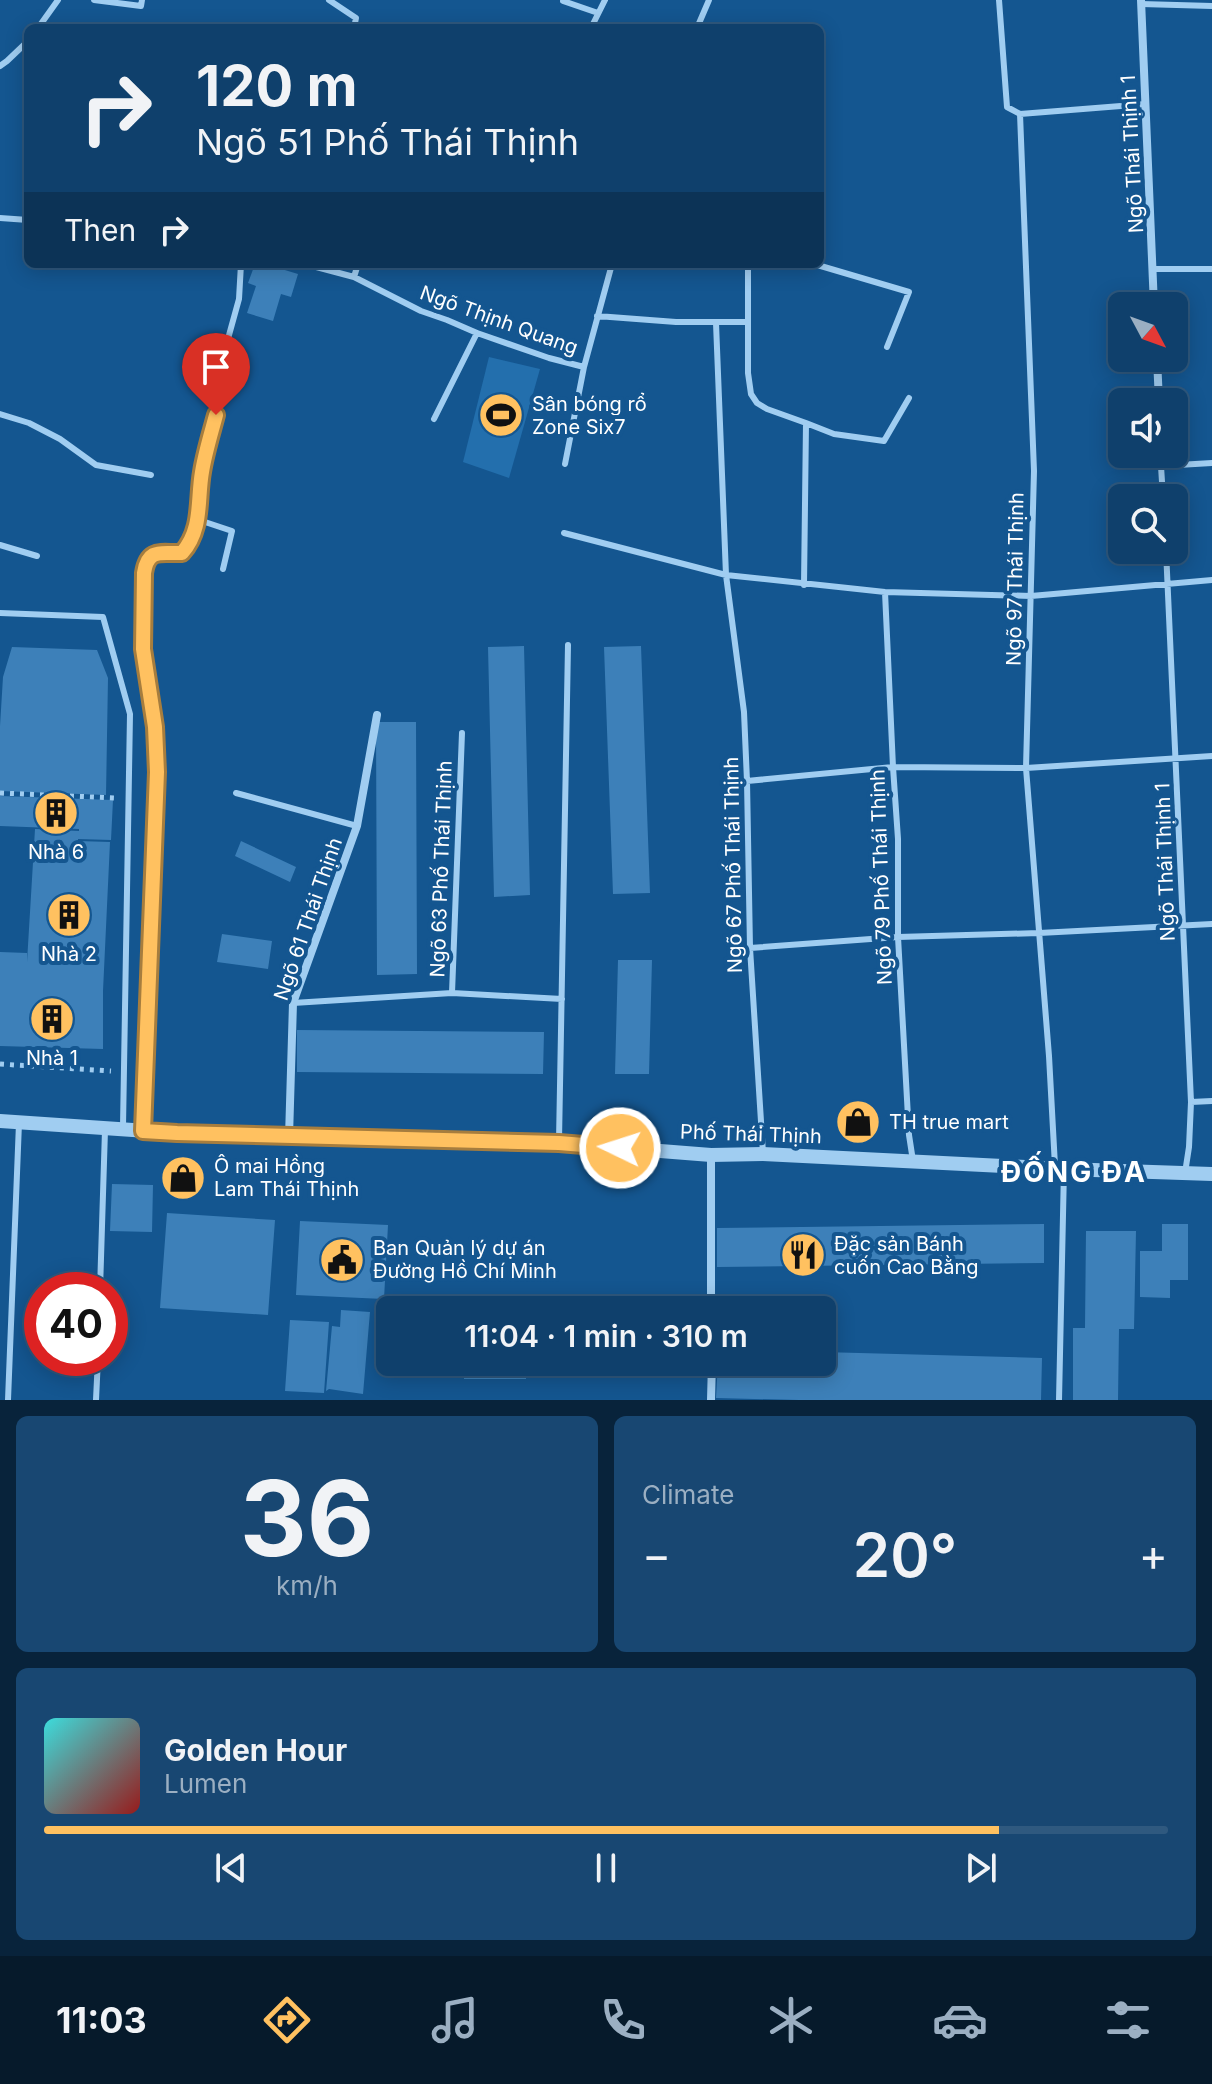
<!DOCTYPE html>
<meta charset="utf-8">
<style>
body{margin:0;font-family:Inter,sans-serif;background:#184772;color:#f1f3f6;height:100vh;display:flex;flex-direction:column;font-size:30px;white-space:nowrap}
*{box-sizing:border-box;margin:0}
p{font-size:26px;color:#9bafc2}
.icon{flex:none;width:44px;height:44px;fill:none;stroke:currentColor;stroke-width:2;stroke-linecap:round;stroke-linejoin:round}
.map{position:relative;height:1400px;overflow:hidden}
.sheet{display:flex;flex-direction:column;gap:16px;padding:16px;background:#08233b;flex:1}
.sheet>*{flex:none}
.hud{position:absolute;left:24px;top:24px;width:800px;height:244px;border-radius:12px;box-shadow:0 4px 20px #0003,0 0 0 2px #2f597f;background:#0f406c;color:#f1f3f6;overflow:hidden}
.needle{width:52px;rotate:131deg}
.controls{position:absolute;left:1108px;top:292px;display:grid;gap:16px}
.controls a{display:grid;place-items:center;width:80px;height:80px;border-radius:12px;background:#0f406c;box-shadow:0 4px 20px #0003,0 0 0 2px #2f597f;font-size:40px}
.speed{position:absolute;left:24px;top:1272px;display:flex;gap:16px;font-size:40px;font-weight:700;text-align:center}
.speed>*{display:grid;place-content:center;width:104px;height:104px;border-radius:50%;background:#0f406c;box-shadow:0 4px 20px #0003,0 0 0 2px #2f597f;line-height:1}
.speed .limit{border:12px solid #d22;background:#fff;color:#111}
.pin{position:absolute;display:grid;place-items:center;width:68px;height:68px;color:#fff;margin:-82px -34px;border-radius:50% 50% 50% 0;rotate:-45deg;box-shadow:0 0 8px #0007}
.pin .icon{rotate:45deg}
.me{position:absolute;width:88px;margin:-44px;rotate:274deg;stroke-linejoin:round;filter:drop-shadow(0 0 6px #0008)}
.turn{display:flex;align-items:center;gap:28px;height:168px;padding:0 40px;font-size:36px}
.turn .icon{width:104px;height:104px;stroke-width:2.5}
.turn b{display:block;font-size:56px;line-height:68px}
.then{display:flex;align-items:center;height:76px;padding:0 40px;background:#0003;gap:16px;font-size:30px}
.big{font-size:60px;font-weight:600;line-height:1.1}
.sheet .tile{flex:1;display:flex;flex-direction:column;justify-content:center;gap:12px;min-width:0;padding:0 28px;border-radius:12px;background:#184772}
.sheet .dial{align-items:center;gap:0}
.dial b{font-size:104px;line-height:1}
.song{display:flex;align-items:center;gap:24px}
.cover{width:96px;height:96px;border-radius:12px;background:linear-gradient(135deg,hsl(180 70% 55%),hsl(0 70% 35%))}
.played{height:8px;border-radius:4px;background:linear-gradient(90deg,#ffc160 85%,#2f597f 85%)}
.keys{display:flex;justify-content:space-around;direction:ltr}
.heat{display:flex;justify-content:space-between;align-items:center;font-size:44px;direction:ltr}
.sheet .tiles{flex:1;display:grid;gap:16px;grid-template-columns:1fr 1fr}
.tile:last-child{grid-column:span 2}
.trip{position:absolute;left:376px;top:1296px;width:460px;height:80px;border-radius:12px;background:#0f406c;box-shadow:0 4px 20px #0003,0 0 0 2px #2f597f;font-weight:600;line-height:80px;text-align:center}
.dock{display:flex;height:128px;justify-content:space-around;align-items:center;background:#061a2b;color:#9bafc2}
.dock .icon{width:56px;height:56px}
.dock .on{color:#ffc160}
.dock b{font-size:36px;color:#f1f3f6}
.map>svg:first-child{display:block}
.green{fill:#236fad}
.building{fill:#3d80b9}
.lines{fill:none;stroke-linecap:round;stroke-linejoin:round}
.path{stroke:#a0cdf1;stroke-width:5;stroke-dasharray:4 6;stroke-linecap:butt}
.service{stroke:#a0cdf1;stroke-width:6}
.minor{stroke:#a0cdf1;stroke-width:8}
.tertiary{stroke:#a0cdf1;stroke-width:14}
.route-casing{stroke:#a67d3e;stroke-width:20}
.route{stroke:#ffc160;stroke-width:14}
.labels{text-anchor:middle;stroke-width:8;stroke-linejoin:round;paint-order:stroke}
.street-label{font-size:20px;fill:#fff;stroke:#145690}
.poi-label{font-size:20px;fill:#fff;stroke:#145690;text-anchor:start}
.district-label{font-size:28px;font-weight:bold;letter-spacing:2px;fill:#fff;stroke:#145690}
</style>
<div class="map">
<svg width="1212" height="1400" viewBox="0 0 1212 1400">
<rect width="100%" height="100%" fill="#145690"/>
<path class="green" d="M489 357 540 369 509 478 463 462Z"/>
<path class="building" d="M255 264H265L298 274 291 297 281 294 273 321 247 313 256 286 248 283Z
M524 646 530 895 494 897 488 647Z
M641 646 650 893 613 894 604 647Z
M12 647 97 650 108 678 106 795 0 791V726L3 677Z
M376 722H416L417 974 377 975Z
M0 796 113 800 111 840 78 839V841L110 842 103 991V1049L0 1046V952L27 953V962L35 829 79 831V829L0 826Z
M241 841 296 867 290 882 235 856Z
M222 934 272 941 268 969 217 962Z
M618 960H652L649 1074H615Z
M297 1030 544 1032 543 1074 297 1072Z
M112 1184 153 1185 152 1232 110 1231Z
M167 1213 275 1220 268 1315 160 1308Z
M300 1221 388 1225 384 1299 296 1295Z
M1044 1224V1263L717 1267V1228Z
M1162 1224H1188V1280H1170V1298L1140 1297V1251H1162Z
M1086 1231H1136L1134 1329H1119L1118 1400H1073V1328H1085Z
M341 1310 370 1312 363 1394 329 1389 326 1391 332 1326 340 1327Z
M290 1320 329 1322 324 1393 285 1391Z
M822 1352 1042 1358 1041 1400H799L716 1398 718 1362H822Z
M464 1362H526V1379H464Z"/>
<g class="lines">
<path class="path" d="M0 793 116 798
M0 1064 111 1071"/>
<path class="service" d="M94 0 141 6 142 0
M329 0 356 18 354 28
M999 0 1007 107 1020 114 1034 471 1026 768 1049 1056 1055 1166
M563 1 598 13
M1141 4 1212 6
M38 28 58 0
M591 28 605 0
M697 28 709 0
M0 66 7 61 28 41
M1020 114 1146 104
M0 218 28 220
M305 264 354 277 421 311 447 320 477 333 549 358 584 367
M748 264V373L751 394 757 403 767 409 806 423 804 585
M814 264 909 292 887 347
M1153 269H1212
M354 277 358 264
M597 316 676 322H748
M716 323 726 575 744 712 747 781 750 948 763 1153
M0 414 29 423 60 439 96 465 151 475
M434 419 477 333
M806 423 834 434 884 441 909 398
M565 464 584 367 612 264
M1163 498 1161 466 1212 463
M199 520 232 531 223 569
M564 533 726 575 885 592 1031 596 1212 580
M0 545 37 556
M1166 550 1191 1102 1189 1147 1185 1173
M885 592 893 767 898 839V937L909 1135 913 1161
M0 613 103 617 130 714 123 1127
M747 781 893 767 1026 768 1212 756
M236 793 357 826
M750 948 898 937 1039 933 1212 924
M452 993 462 733
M293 1003 452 993 562 999
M1191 1102 1212 1101
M143 1131 157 772 155 727 143 649 144 573C148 547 163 554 182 553L188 544 199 520 202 472 216 415 221 364 239 299 241 264
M559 1141 568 645
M100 1290 105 1130
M8 1400 19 1123
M96 1400 98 1358
M1059 1400 1064 1169"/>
<path class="minor" d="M1141 0 1154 306
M1157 358 1159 402
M1161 454V466
M289 1137 293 1003 357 826 377 715
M711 1310V1155
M711 1400 712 1362"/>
<path class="tertiary" d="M0 1121 177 1133 559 1143 711 1155 763 1154 1064 1169 1212 1174"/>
</g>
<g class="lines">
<g class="route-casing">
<path id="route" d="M216 415C211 434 205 453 202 472 197 500 203 529 182 553 162 554 148 547 144 573L143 649 155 727 157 772 143 1131 177 1133 559 1143 620 1148"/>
</g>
<use href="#route" class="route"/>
</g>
<defs>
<g id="stadium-disc" transform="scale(2.3)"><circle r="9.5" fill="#ffc160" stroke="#145690"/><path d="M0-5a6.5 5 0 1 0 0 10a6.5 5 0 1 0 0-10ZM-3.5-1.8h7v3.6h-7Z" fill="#111"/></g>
<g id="building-disc" transform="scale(2.3)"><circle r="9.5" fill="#ffc160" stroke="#145690"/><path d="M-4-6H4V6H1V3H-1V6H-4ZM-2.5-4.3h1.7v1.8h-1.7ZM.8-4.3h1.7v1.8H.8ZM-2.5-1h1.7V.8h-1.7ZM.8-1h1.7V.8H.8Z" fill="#111"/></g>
<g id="shop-disc" transform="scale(2.3)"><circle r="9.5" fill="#ffc160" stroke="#145690"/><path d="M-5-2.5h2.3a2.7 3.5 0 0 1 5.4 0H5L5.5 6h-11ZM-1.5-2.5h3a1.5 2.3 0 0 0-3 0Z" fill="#111"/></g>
<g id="restaurant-disc" transform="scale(2.3)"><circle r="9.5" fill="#ffc160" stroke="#145690"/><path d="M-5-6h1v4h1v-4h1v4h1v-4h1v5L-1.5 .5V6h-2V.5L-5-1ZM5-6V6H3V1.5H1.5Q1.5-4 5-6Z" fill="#111"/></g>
<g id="civic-disc" transform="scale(2.3)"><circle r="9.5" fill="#ffc160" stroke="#145690"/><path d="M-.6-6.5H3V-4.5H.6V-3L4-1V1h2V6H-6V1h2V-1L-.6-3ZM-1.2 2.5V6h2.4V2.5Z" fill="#111"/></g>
</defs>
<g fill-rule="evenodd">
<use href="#stadium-disc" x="501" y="415"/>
<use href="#building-disc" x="56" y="813"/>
<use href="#building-disc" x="69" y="915"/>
<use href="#building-disc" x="52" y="1019"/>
<use href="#shop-disc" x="858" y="1122"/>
<use href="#shop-disc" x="183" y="1178"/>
<use href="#restaurant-disc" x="803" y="1255"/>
<use href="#civic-disc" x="342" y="1260"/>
</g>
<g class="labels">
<g class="street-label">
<text transform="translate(1132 154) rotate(-93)" y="7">Ngõ Thái Thịnh 1</text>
<text transform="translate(499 320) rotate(20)" y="7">Ngõ Thịnh Quang</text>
<text transform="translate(1015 579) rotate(-89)" y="7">Ngõ 97 Thái Thịnh</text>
<text transform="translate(1165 862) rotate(-92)" y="7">Ngõ Thái Thịnh 1</text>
<text transform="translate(733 865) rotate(-91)" y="7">Ngõ 67 Phố Thái Thịnh</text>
<text transform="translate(441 869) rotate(-88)" y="7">Ngõ 63 Phố Thái Thịnh</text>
<text transform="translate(881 877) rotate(-92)" y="7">Ngõ 79 Phố Thái Thịnh</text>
<text transform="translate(308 919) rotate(-71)" y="7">Ngõ 61 Thái Thịnh</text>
<text transform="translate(751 1134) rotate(2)" y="7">Phố Thái Thịnh</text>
</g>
<g class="poi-label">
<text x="532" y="411">Sân bóng rổ<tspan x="532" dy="23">Zone Six7</tspan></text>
<text x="56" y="859" text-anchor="middle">Nhà 6</text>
<text x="69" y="961" text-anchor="middle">Nhà 2</text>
<text x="52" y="1065" text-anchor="middle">Nhà 1</text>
<text x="889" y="1129">TH true mart</text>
<text x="214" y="1173">Ô mai Hồng<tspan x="214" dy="23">Lam Thái Thịnh</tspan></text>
<text x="834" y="1251">Đặc sản Bánh<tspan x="834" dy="23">cuốn Cao Bằng</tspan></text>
<text x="373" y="1255">Ban Quản lý dự án<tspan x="373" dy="23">Đường Hồ Chí Minh</tspan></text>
</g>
<g class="district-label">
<text x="1074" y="1182">ĐỐNG ĐA</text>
</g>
</g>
</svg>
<div class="controls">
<a><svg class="needle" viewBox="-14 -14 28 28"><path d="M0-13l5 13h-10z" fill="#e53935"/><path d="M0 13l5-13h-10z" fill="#9bafc2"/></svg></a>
<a><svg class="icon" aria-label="sound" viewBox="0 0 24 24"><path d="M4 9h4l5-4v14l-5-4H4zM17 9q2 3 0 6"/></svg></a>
<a><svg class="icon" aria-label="search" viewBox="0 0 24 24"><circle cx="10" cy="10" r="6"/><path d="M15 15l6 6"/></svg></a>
</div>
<div class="speed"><div class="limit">40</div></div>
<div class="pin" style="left:216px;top:415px;background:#d93025"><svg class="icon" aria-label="arrive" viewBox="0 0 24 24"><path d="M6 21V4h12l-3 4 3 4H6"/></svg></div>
<svg class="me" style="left:620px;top:1148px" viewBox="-20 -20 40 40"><circle r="17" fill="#ffc160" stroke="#fff" stroke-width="3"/><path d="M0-11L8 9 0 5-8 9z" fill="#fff"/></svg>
<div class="trip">11:04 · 1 min · 310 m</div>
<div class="hud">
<div class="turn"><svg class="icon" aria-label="right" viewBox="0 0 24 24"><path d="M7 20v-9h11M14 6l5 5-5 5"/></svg><div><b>120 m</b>Ngõ 51 Phố Thái Thịnh</div></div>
<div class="then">Then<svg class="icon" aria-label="right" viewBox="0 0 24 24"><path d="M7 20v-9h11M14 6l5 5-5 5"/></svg></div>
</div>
</div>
<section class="sheet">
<div class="tiles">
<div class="tile dial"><b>36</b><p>km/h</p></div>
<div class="tile"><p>Climate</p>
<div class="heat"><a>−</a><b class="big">20°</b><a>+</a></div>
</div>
<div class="tile">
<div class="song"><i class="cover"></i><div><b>Golden Hour</b><p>Lumen</p></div></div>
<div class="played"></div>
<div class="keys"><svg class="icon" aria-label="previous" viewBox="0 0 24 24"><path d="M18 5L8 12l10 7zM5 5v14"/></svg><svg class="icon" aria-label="pause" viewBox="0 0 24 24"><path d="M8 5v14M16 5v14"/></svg><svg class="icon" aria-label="next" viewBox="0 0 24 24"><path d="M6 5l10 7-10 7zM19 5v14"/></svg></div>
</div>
</div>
</section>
<nav class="dock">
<b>11:03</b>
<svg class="icon on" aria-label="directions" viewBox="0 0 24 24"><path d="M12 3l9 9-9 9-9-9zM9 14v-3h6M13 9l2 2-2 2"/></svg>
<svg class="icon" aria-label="music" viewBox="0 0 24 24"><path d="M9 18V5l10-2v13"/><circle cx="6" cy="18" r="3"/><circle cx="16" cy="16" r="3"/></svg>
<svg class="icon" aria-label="phone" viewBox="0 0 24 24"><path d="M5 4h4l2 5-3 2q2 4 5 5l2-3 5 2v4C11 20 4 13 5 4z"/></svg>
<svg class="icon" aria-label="climate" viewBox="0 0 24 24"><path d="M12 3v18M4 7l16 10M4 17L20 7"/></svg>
<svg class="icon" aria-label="car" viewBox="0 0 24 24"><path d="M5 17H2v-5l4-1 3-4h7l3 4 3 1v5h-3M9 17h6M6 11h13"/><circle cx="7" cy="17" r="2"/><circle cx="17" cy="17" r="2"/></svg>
<svg class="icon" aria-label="filters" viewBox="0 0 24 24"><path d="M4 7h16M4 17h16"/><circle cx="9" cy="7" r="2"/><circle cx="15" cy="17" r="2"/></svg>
</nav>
